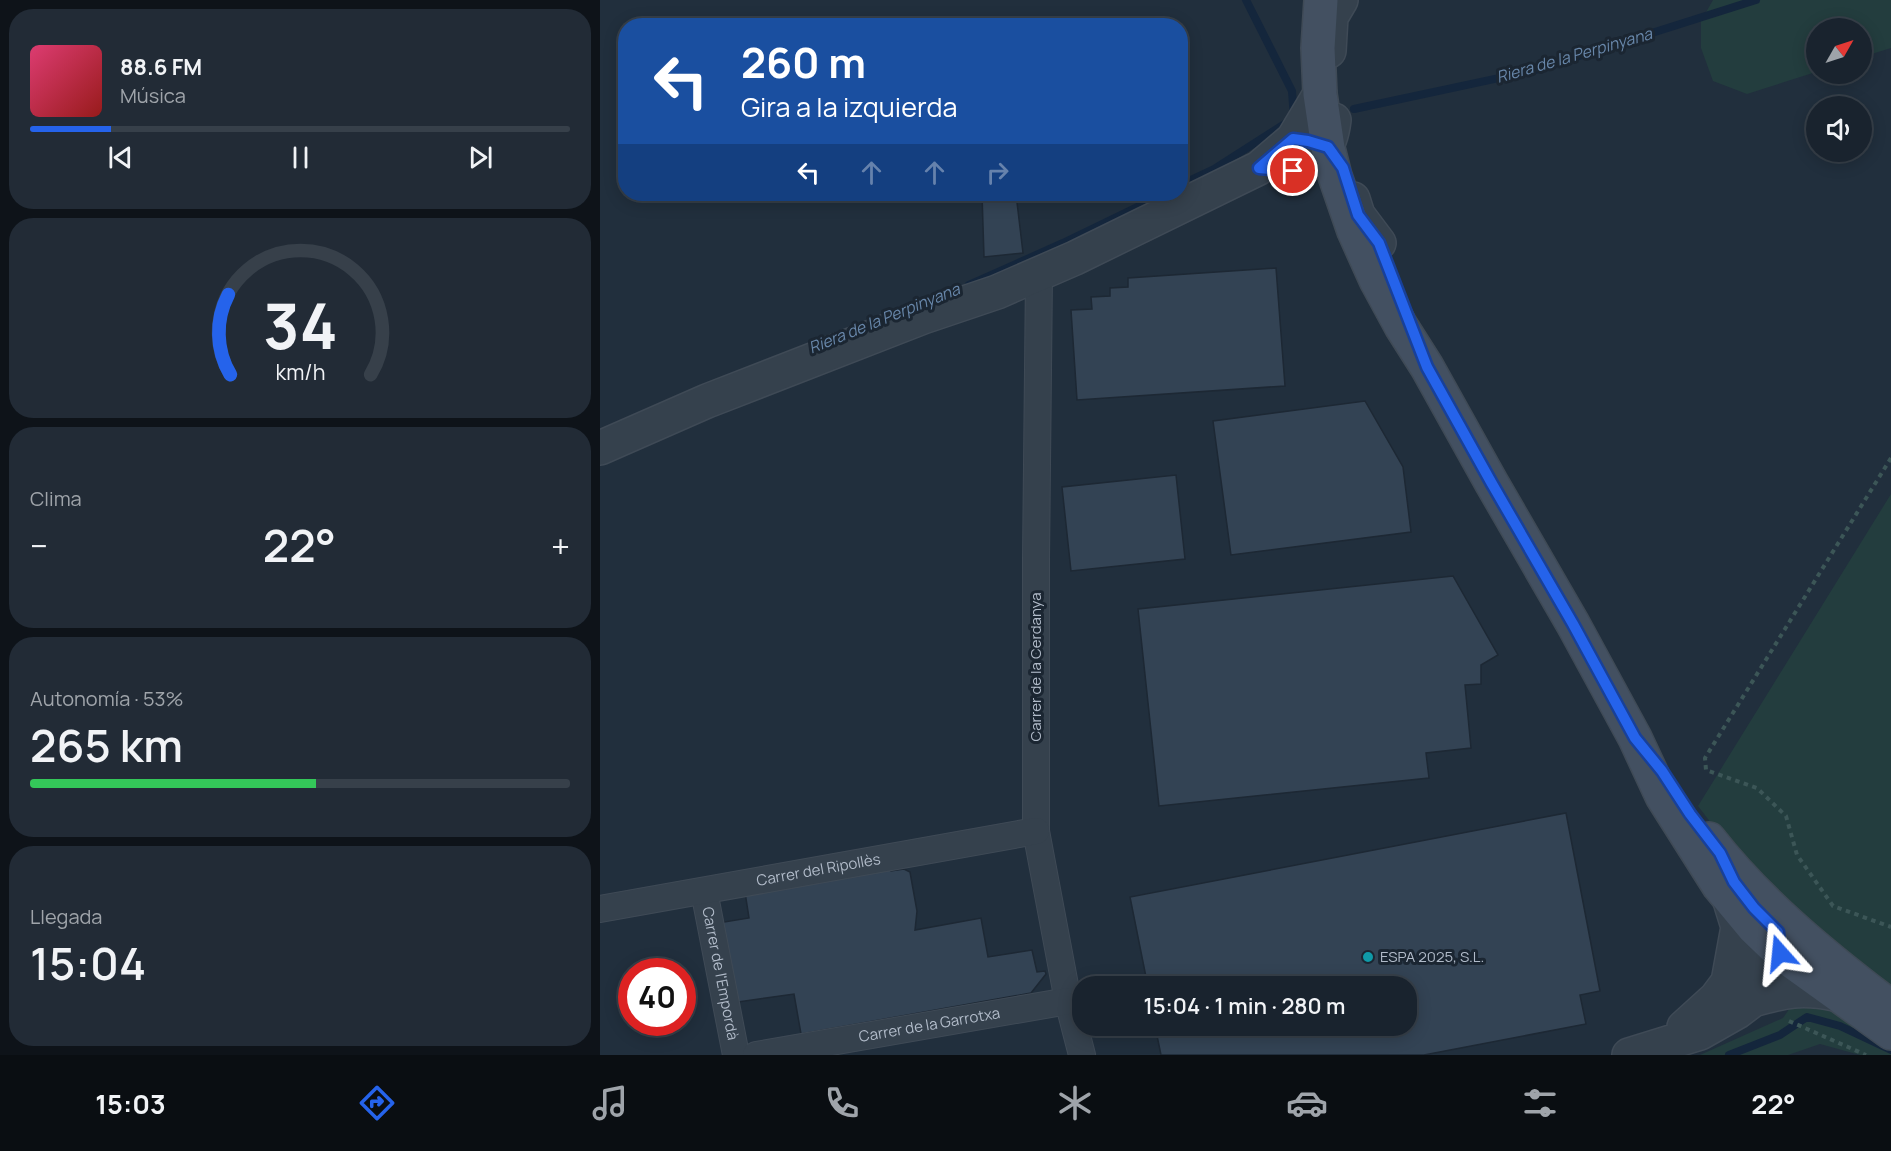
<!DOCTYPE html>
<html lang="es">
<meta charset="utf-8">
<style>
body{margin:0;font-family:Manrope,sans-serif;background:#222b36;color:#f1f3f6;height:100vh;display:flex;flex-direction:column;font-size:22px;white-space:nowrap}
*{box-sizing:border-box;margin:0}
p{font-size:20px;color:#9fa4aa}
.icon{flex:none;width:33px;height:33px;fill:none;stroke:currentColor;stroke-width:2;stroke-linecap:round;stroke-linejoin:round}
.map{position:relative;flex:1;overflow:hidden}
.side{display:flex;flex-direction:column;gap:9px;padding:9px;background:#0e1319;width:600px}
.side>*{flex:none}
.top-card{position:absolute;left:18px;top:18px;width:570px;height:183px;border-radius:24px;box-shadow:0 3px 15px #0003,0 0 0 2px #37404a;background:#1a4fa0;color:#fff;overflow:hidden}
.needle{width:39px;rotate:51deg}
.controls{position:absolute;left:1206px;top:18px;display:grid;gap:12px}
.controls a{display:grid;place-items:center;width:66px;height:66px;border-radius:50%;background:#19232e;box-shadow:0 3px 15px #0003,0 0 0 2px #37404a;font-size:30px}
.speed{position:absolute;left:18px;top:958px;display:flex;gap:12px;font-size:30px;font-weight:700;text-align:center}
.speed>*{display:grid;place-content:center;width:78px;height:78px;border-radius:50%;background:#19232e;box-shadow:0 3px 15px #0003,0 0 0 2px #37404a;line-height:1}
.speed .limit{border:9px solid #d22;background:#fff;color:#111}
.pin{position:absolute;display:grid;place-items:center;width:51px;height:51px;color:#fff;margin:-26px;border:3px solid #fff;border-radius:50%;box-shadow:0 2px 6px #0007}
.me{position:absolute;width:66px;margin:-33px;rotate:342deg;stroke-linejoin:round;filter:drop-shadow(0 0 4px #0008)}
.turn{display:flex;align-items:center;gap:21px;height:126px;padding:0 24px;font-size:27px}
.turn .icon{width:78px;height:78px;stroke-width:2.5}
.turn b{display:block;font-size:42px;line-height:51px}
.lanes{display:flex;align-items:center;height:57px;padding:0 24px;background:#0003;justify-content:center;gap:30px;direction:ltr}
.lanes .off{opacity:.35}
.big{font-size:45px;font-weight:600;line-height:1.1}
.side .widget{flex:1;display:flex;flex-direction:column;justify-content:center;gap:9px;min-width:0;padding:0 21px;border-radius:24px;background:#222b36}
.side .dial{align-items:center;gap:0}
.dial svg{height:156px;overflow:visible;fill:none;stroke:#37404a;stroke-width:7;stroke-linecap:round;text-anchor:middle}
.dial text{fill:#f1f3f6;stroke:none}
.song{display:flex;align-items:center;gap:18px}
.cover{width:72px;height:72px;border-radius:9px;background:linear-gradient(135deg,hsl(340 70% 55%),hsl(0 70% 35%))}
.played{height:6px;border-radius:3px;background:linear-gradient(90deg,#2563eb 15%,#37404a 15%)}
.keys{display:flex;justify-content:space-around;direction:ltr}
.heat{display:flex;justify-content:space-between;align-items:center;font-size:33px;direction:ltr}
.charge{height:9px;border-radius:4px;background:linear-gradient(90deg,#34c759 53%,#37404a 0)}
.trip{position:absolute;left:472px;top:976px;width:345px;height:60px;border-radius:24px;background:#19232e;box-shadow:0 3px 15px #0003,0 0 0 2px #37404a;font-weight:600;line-height:60px;text-align:center}
.tab-bar{display:flex;height:96px;justify-content:space-around;align-items:center;background:#0a0e12;color:#9fa4aa}
.tab-bar .icon{width:42px;height:42px}
.tab-bar .selected{color:#2563eb}
.tab-bar b{font-size:27px;color:#f1f3f6}
main{display:flex;flex:1;min-height:0}
.map>svg:first-child{display:block}
.green{fill:#233d3e}
.lines{fill:none;stroke-linecap:round;stroke-linejoin:round}
.stream{stroke:#14263c;stroke-width:8}
.building{fill:#334354;stroke:#1d2834;stroke-width:1.5}
.minor-casing{stroke:#3f4a56;stroke-width:28}
.tertiary-casing{stroke:#3f4a56;stroke-width:36}
.secondary-casing{stroke:#3f4a56;stroke-width:36}
.path{stroke:#3c5657;stroke-width:4;stroke-dasharray:4.5 4.5;stroke-linecap:butt}
.minor{stroke:#35414d;stroke-width:26}
.tertiary{stroke:#35414d;stroke-width:33}
.secondary{stroke:#435061;stroke-width:33}
.route-casing{stroke:#184099;stroke-width:15}
.route{stroke:#2563eb;stroke-width:10}
.culture-dot{fill:#0f9aa8;stroke:#1b2632;stroke-width:2}
.labels{text-anchor:middle;stroke-width:6;stroke-linejoin:round;paint-order:stroke}
.street-label{font-size:15px;fill:#b1bbc9;stroke:#1b2632}
.poi-label{font-size:15px;fill:#b1bbc9;stroke:#1b2632;text-anchor:start}
.water-label{font-size:16px;font-style:italic;fill:#6887aa;stroke:#1b2632}
</style>
<main>
<section class="side">
<div class="widget">
<div class="song"><i class="cover"></i><div><b>88.6 FM</b><p>Música</p></div></div>
<div class="played"></div>
<div class="keys"><svg class="icon" aria-label="previous" viewBox="0 0 24 24"><path d="M18 5L8 12l10 7zM5 5v14"/></svg><svg class="icon" aria-label="pause" viewBox="0 0 24 24"><path d="M8 5v14M16 5v14"/></svg><svg class="icon" aria-label="next" viewBox="0 0 24 24"><path d="M6 5l10 7-10 7zM19 5v14"/></svg></div>
</div>
<div class="widget dial"><svg viewBox="0 0 100 80">
<path d="M14 69A42 42 0 1 1 86 69"/>
<path d="M14 69A42 42 0 0 1 13 28" stroke="#2563eb"/>
<text x="50" y="56" font-size="32" font-weight="700">34</text>
<text x="50" y="72" font-size="11">km/h</text>
</svg></div>
<div class="widget"><p>Clima</p>
<div class="heat"><a>−</a><b class="big">22°</b><a>+</a></div>
</div>
<div class="widget"><p>Autonomía · 53%</p><b class="big">265 km</b><div class="charge"></div></div>
<div class="widget"><p>Llegada</p><b class="big">15:04</b></div>
</section>
<div class="map">
<svg width="1291" height="1055" viewBox="0 0 1291 1055">
<rect width="100%" height="100%" fill="#212f3d"/>
<path class="green" d="M1113 0H1291V48L1262 57V28H1216V72L1147 94 1113 81 1101 48V21Z
M1291 494V994L1131 849 1098 806Z
M1203 989 1291 1037V1055H1260L1220 1044 1188 1055H1100L1183 1018Z"/>
<g class="lines">
<path class="stream" d="M754 109 932 71 1156 0
M580 185 614 169 694 118 692 91 646 0
M369 285 463 243 564 194
M1129 1055 1180 1035 1207 1017 1240 1026 1291 1050"/>
</g>
<path class="building" d="M382 194H416L423 253 384 257Z
M676 268 685 386 477 400 471 310 492 309 491 297 510 296V288L528 287V278Z
M765 401 803 467 811 532 631 555 613 421Z
M576 475 585 559 471 571 462 487Z
M853 576 898 655 881 665V684L865 685 871 748 826 753 829 778 559 806 538 609Z
M966 813 1000 991 980 995 986 1024 824 1055H561L555 1026H807V987H548L530 897Z
M290 866 291 871 304 869 310 872 317 911 315 930 381 918 388 957 432 950 437 972 445 971 446 974 431 993 201 1034 194 994 131 1003 118 923 149 918 145 892Z"/>
<g class="lines">
<g class="minor-casing">
<g id="minor">
<path d="M439 275 436 559V831L468 1001 482 1055"/>
<path id="s1" d="M104 891 136 1055"/>
<path id="s2" d="M0 909 436 831"/>
<path id="s3" d="M156 1055 468 1001"/>
</g>
</g>
<g class="tertiary-casing">
<path id="tertiary" d="M729 51 731 17 741 0
M693 171C719 156 730 153 734 120
M753 199 758 215 779 243
M0 448 107 401 323 317 397 292 475 258 659 168 693 139 720 94
M1128 982 1138 927 1129 898
M1153 1000C1185 991 1201 987 1235 994
M1084 1027 1116 998 1128 982 1152 965 1180 953 1188 954
M1029 1055 1100 1033 1137 1012 1153 1000 1174 970 1180 953 1178 932 1175 929"/>
</g>
<g class="secondary-casing">
<path id="secondary" d="M721 0 718 48 720 94 728 148 735 176 754 231 776 280 801 326 827 367 891 482 973 624 1035 738 1062 796 1119 886 1153 927 1180 953 1291 1033
M1109 839C1160 904 1225 957 1291 1007"/>
</g>
<path class="path" d="M1291 458 1105 758 1106 770 1157 788 1186 816 1197 855 1233 906 1291 927
M1189 1021 1266 1055"/>
<use href="#minor" class="minor"/>
<use href="#tertiary" class="tertiary"/>
<use href="#secondary" class="secondary"/>
</g>
<g class="lines">
<g class="route-casing">
<path id="route" d="M693 171 659 168 693 139 708 141 728 147 743 168 758 215 779 243 827 367 891 482 973 624 1035 738 1062 771 1090 814 1120 853 1134 882 1154 908 1178 932 1180 953"/>
</g>
<use href="#route" class="route"/>
</g>
<circle class="culture-dot" cx="768" cy="957" r="6"/>
<g class="labels">
<g class="street-label">
<text transform="translate(436 667) rotate(-90)" y="5">Carrer de la Cerdanya</text>
<text dy="5" stroke="none"><textPath href="#s2" startOffset="222">Carrer del Ripollès</textPath></text>
<text dy="5" stroke="none"><textPath href="#s1" startOffset="84">Carrer de l'Empordà</textPath></text>
<text dy="5" stroke="none"><textPath href="#s3" startOffset="176">Carrer de la Garrotxa</textPath></text>
</g>
<g class="poi-label">
<text x="780" y="962">ESPA 2025, S.L.</text>
</g>
<g class="water-label">
<text transform="translate(974 55) rotate(-16)" y="6">Riera de la Perpinyana</text>
<text transform="translate(284 318) rotate(-22)" y="6">Riera de la Perpinyana</text>
</g>
</g>
</svg>
<div class="controls">
<a><svg class="needle" viewBox="-14 -14 28 28"><path d="M0-13l5 13h-10z" fill="#e53935"/><path d="M0 13l5-13h-10z" fill="#9fa4aa"/></svg></a>
<a><svg class="icon" aria-label="sound" viewBox="0 0 24 24"><path d="M4 9h4l5-4v14l-5-4H4zM17 9q2 3 0 6"/></svg></a>
</div>
<div class="speed"><div class="limit">40</div></div>
<div class="pin" style="left:693px;top:171px;background:#d93025"><svg class="icon" aria-label="arrive" viewBox="0 0 24 24"><path d="M6 21V4h12l-3 4 3 4H6"/></svg></div>
<svg class="me" style="left:1180px;top:953px" viewBox="-20 -20 40 40"><path d="M0-17L14 15 0 8-14 15z" fill="#2563eb" stroke="#fff" stroke-width="4"/></svg>
<div class="trip">15:04 · 1 min · 280 m</div>
<div class="top-card">
<div class="turn"><svg class="icon" aria-label="left" viewBox="0 0 24 24"><path d="M17 20v-9H6M10 6l-5 5 5 5"/></svg><div><b>260 m</b>Gira a la izquierda</div></div>
<div class="lanes"><svg class="icon" aria-label="left" viewBox="0 0 24 24"><path d="M17 20v-9H6M10 6l-5 5 5 5"/></svg><svg class="icon off" aria-label="ahead" viewBox="0 0 24 24"><path d="M12 20V5M6 11l6-6 6 6"/></svg><svg class="icon off" aria-label="ahead" viewBox="0 0 24 24"><path d="M12 20V5M6 11l6-6 6 6"/></svg><svg class="icon off" aria-label="right" viewBox="0 0 24 24"><path d="M7 20v-9h11M14 6l5 5-5 5"/></svg></div>
</div>
</div>
</main>
<nav class="tab-bar">
<b>15:03</b>
<svg class="icon selected" aria-label="directions" viewBox="0 0 24 24"><path d="M12 3l9 9-9 9-9-9zM9 14v-3h6M13 9l2 2-2 2"/></svg>
<svg class="icon" aria-label="music" viewBox="0 0 24 24"><path d="M9 18V5l10-2v13"/><circle cx="6" cy="18" r="3"/><circle cx="16" cy="16" r="3"/></svg>
<svg class="icon" aria-label="phone" viewBox="0 0 24 24"><path d="M5 4h4l2 5-3 2q2 4 5 5l2-3 5 2v4C11 20 4 13 5 4z"/></svg>
<svg class="icon" aria-label="climate" viewBox="0 0 24 24"><path d="M12 3v18M4 7l16 10M4 17L20 7"/></svg>
<svg class="icon" aria-label="car" viewBox="0 0 24 24"><path d="M5 17H2v-5l4-1 3-4h7l3 4 3 1v5h-3M9 17h6M6 11h13"/><circle cx="7" cy="17" r="2"/><circle cx="17" cy="17" r="2"/></svg>
<svg class="icon" aria-label="filters" viewBox="0 0 24 24"><path d="M4 7h16M4 17h16"/><circle cx="9" cy="7" r="2"/><circle cx="15" cy="17" r="2"/></svg>
<b>22°</b>
</nav>
